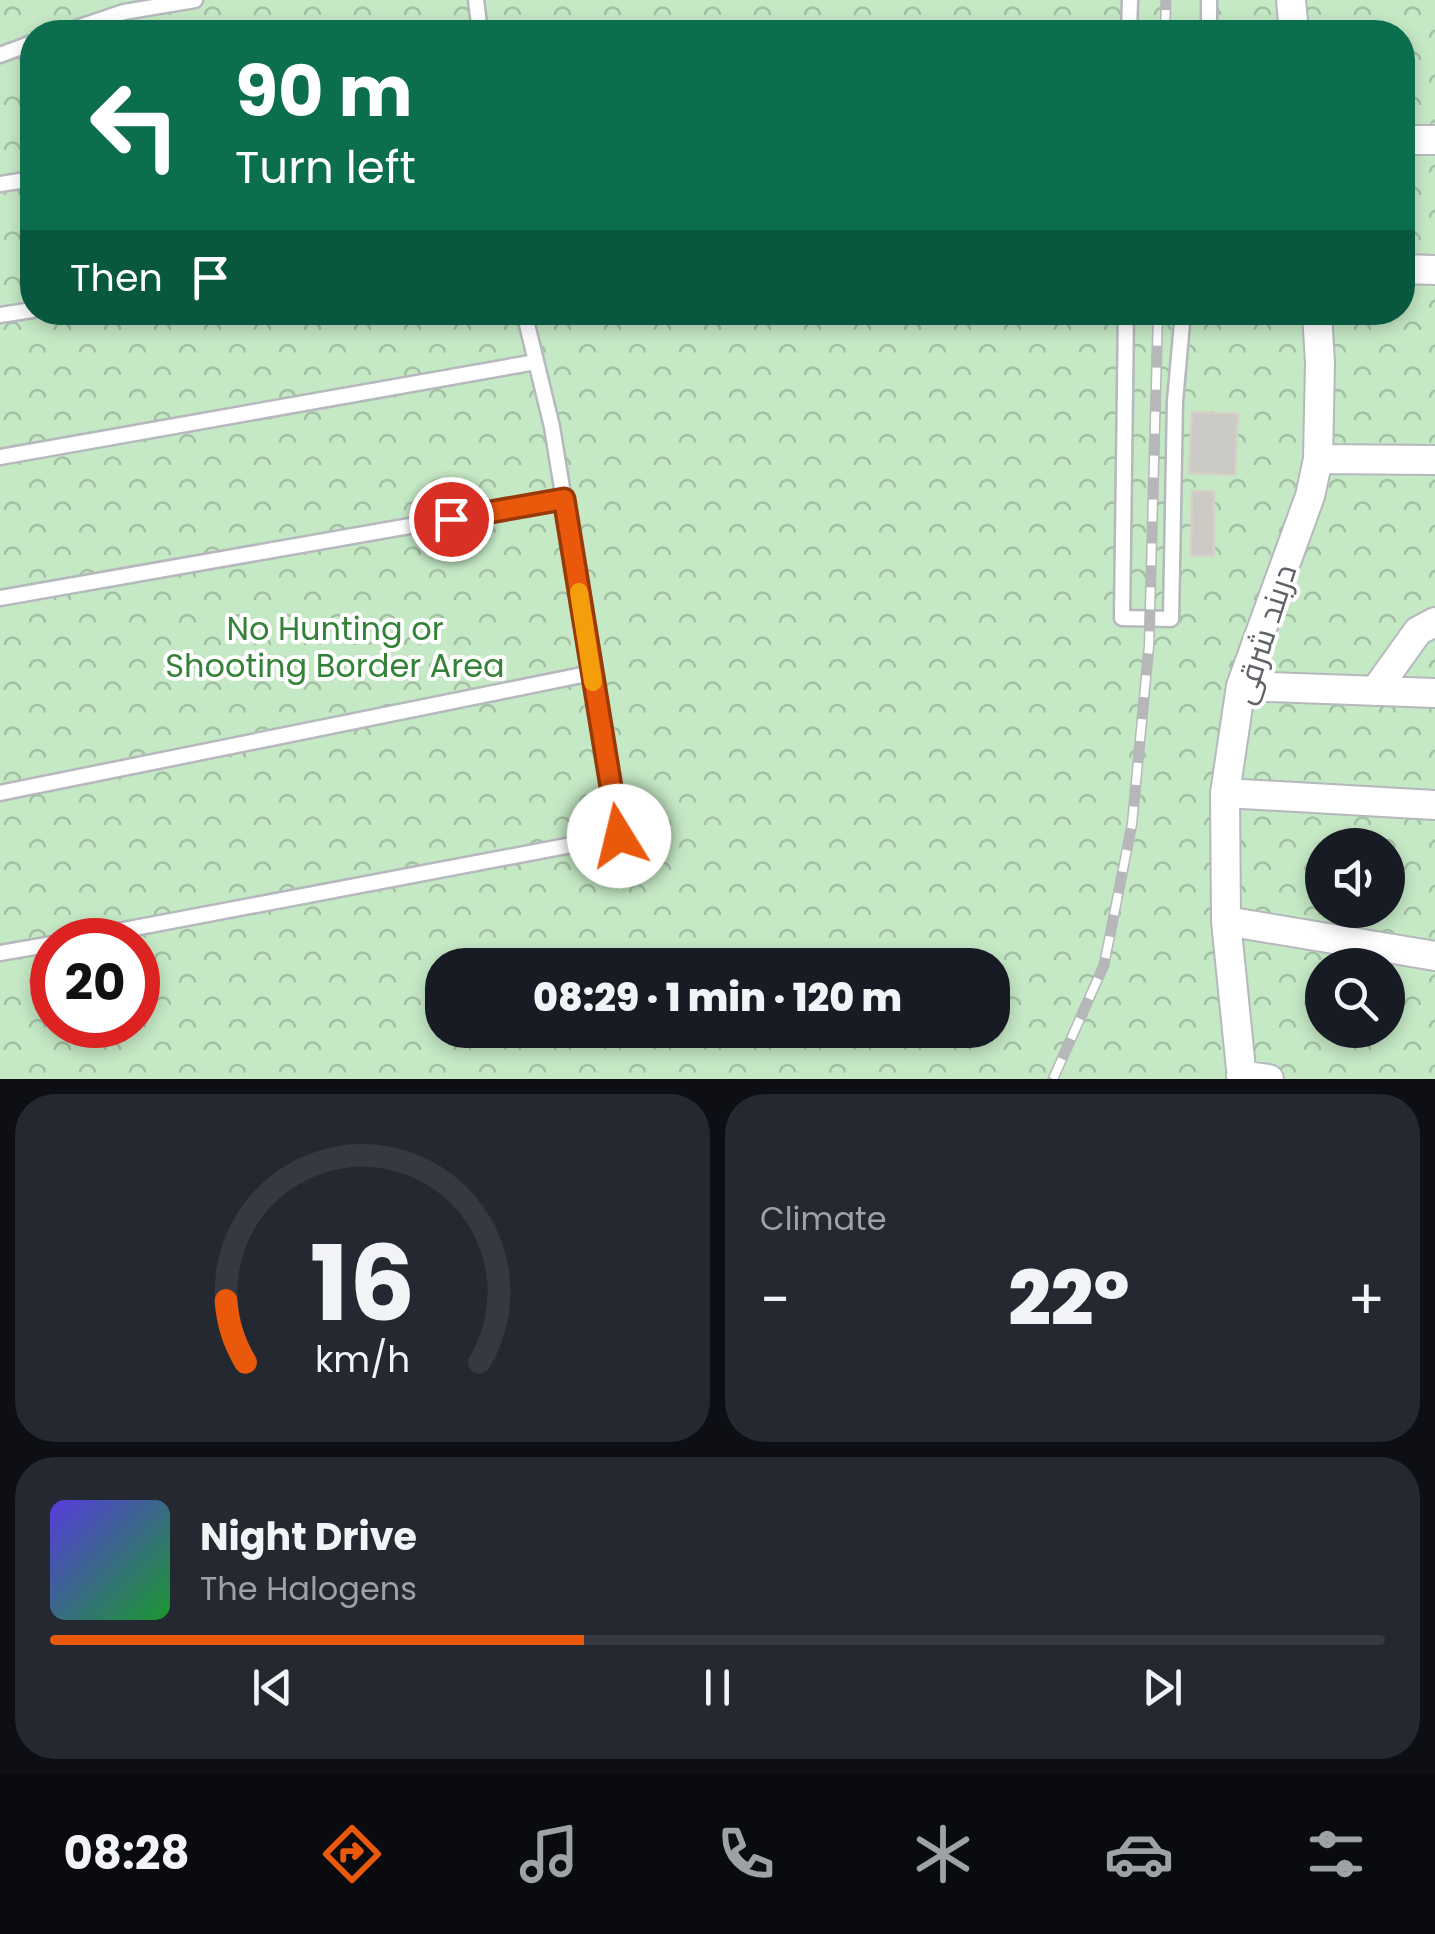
<!DOCTYPE html>
<meta charset="utf-8">
<style>
body{margin:0;font-family:Poppins,Cairo,sans-serif;background:#242831;color:#f1f3f6;height:100vh;display:flex;flex-direction:column;font-size:38px;white-space:nowrap}
*{box-sizing:border-box;margin:0}
p{font-size:32px;color:#9ea1a6}
.icon{flex:none;width:55px;height:55px;fill:none;stroke:currentColor;stroke-width:2;stroke-linecap:round;stroke-linejoin:round}
.map{position:relative;height:1079px;overflow:hidden}
.side{display:flex;flex-direction:column;gap:15px;padding:15px;background:#0d0f14;flex:1}
.side>*{flex:none}
.top-card{position:absolute;left:20px;top:20px;width:1395px;height:305px;border-radius:40px;box-shadow:0 5px 15px #0003;background:#0b6e4f;color:#fff;overflow:hidden}
.tools{position:absolute;left:1305px;top:828px;display:grid;gap:20px}
.tools a{display:grid;place-items:center;width:100px;height:100px;border-radius:50%;background:#171b24;box-shadow:0 5px 15px #0003;font-size:50px}
.speed{position:absolute;left:30px;top:918px;display:flex;gap:20px;font-size:50px;font-weight:700;text-align:center}
.speed>*{display:grid;place-content:center;width:130px;height:130px;border-radius:50%;background:#171b24;box-shadow:0 5px 15px #0003;line-height:1}
.speed .limit{border:15px solid #d22;background:#fff;color:#111}
.pin{position:absolute;display:grid;place-items:center;width:85px;height:85px;color:#fff;margin:-42px;border:5px solid #fff;border-radius:50%;box-shadow:0 2px 10px #0007}
.me{position:absolute;width:110px;margin:-55px;rotate:351deg;stroke-linejoin:round;filter:drop-shadow(0 0 8px #0008)}
.turn{display:flex;align-items:center;gap:35px;height:210px;padding:0 50px;font-size:45px}
.turn .icon{width:130px;height:130px;stroke-width:2.5}
.turn b{display:block;font-size:70px;line-height:85px}
.then{display:flex;align-items:center;height:95px;padding:0 50px;background:#0003;gap:20px;font-size:38px}
.big{font-size:75px;font-weight:800;line-height:1.1}
.side .card{flex:1;display:flex;flex-direction:column;justify-content:center;gap:15px;min-width:0;padding:0 35px;border-radius:40px;background:#242831}
.side .dial{align-items:center;gap:0}
.dial svg{height:260px;overflow:visible;fill:none;stroke:#363941;stroke-width:7;stroke-linecap:round;text-anchor:middle}
.dial text{fill:#f1f3f6;stroke:none}
.song{display:flex;align-items:center;gap:30px}
.cover{width:120px;height:120px;border-radius:15px;background:linear-gradient(135deg,hsl(250 70% 55%),hsl(130 70% 35%))}
.played{height:10px;border-radius:5px;background:linear-gradient(90deg,#ea580c 40%,#363941 40%)}
.keys{display:flex;justify-content:space-around;direction:ltr}
.heat{display:flex;justify-content:space-between;align-items:center;font-size:55px;direction:ltr}
.side .tiles{flex:1;display:grid;gap:15px;grid-template-columns:1fr 1fr}
.card:last-child{grid-column:span 2}
.trip{position:absolute;left:425px;top:948px;width:585px;height:100px;border-radius:40px;background:#171b24;box-shadow:0 5px 15px #0003;font-weight:800;line-height:100px;text-align:center}
.tabs{display:flex;height:160px;justify-content:space-around;align-items:center;background:#090b0e;color:#9ea1a6}
.tabs .icon{width:70px;height:70px}
.tabs .active{color:#ea580c}
.tabs b{font-size:45px;color:#f1f3f6}
.map>svg:first-child{display:block}
.park{fill:url(#park-crowns);fill-rule:evenodd}
.building{fill:#cccac5;stroke:#d6d1c6;stroke-width:2.5}
.lines{fill:none;stroke-linecap:round;stroke-linejoin:round}
.service-casing{stroke:#b5b8bc;stroke-width:19}
.minor-casing{stroke:#b5b8bc;stroke-width:32}
.service{stroke:#fff;stroke-width:14}
.minor{stroke:#fff;stroke-width:28}
.rail-casing{stroke:#b6b7b8;stroke-width:11}
.rail{stroke:#fff;stroke-width:8;stroke-dasharray:22;stroke-linecap:butt}
.route-casing{stroke:#983908;stroke-width:25}
.route{stroke:#ea580c;stroke-width:18}
.slow{stroke:#f59e0b;stroke-width:18}
.labels{text-anchor:middle;stroke-width:8;stroke-linejoin:round;paint-order:stroke}
.park-label{font-size:32px;fill:#348238;stroke:#fff}
.street-label{font-size:32px;fill:#5f6368;stroke:#fff}
</style>
<div class="map">
<svg width="1435" height="1079" viewBox="0 0 1435 1079">
<defs>
<pattern id="park-crowns" width="20" height="18" patternUnits="userSpaceOnUse" patternTransform="scale(2.5)"><rect width="20" height="18" fill="#c5e8c5"/><path d="M2 6a3 3 0 1 1 6 0M12 15a3 3 0 1 1 6 0" fill="none" stroke="#a3c0a4"/></pattern>
</defs>
<rect width="100%" height="100%" fill="#f1efe8"/>
<path class="park" d="M0 0H1435V1079H0ZM32 32H1402V312H32ZM1322 845H1388V910H1322ZM52 940H138V1025H52ZM442 965H992V1030H442ZM1322 965H1388V1030H1322Z"/>
<path class="building" d="M1192 412 1238 414 1235 475 1189 473Z
M1192 491H1214V556H1191Z"/>
<g class="lines">
<g class="service-casing">
<path id="service" d="M476 0 480 32
M65 32 124 12 195 0
M1129 32 1130 0
M1209 32V0
M0 55 32 43
M0 184 32 179
M1126 312 1122 618 1171 619 1175 401 1183 312
M0 315 32 310
M0 457 536 362
M0 598 563 499
M0 793 592 673
M71 940 619 836 552 427 524 312
M0 953 52 944"/>
</g>
<g class="minor-casing">
<path id="minor" d="M1291 0 1294 32
M1402 140H1435
M1402 269 1435 270
M1318 459 1435 460
M1241 686 1435 693
M1375 691 1418 631 1435 622
M1225 793 1435 805
M1226 921 1435 956
M1241 1075 1269 1079
M1242 1079 1226 921 1225 793 1241 686 1310 496 1318 459 1320 363 1317 312"/>
</g>
<use href="#service" class="service"/>
<use href="#minor" class="minor"/>
<g class="rail-casing">
<path id="rail" d="M1165 32 1166 0
M1053 1079 1104 965 1132 824 1149 646 1158 312"/>
</g>
<use href="#rail" class="rail"/>
</g>
<g class="lines">
<g class="route-casing">
<path id="route" d="M451 519 564 499 619 836"/>
</g>
<use href="#route" class="route"/>
<path class="slow" d="M579 592 593 682"/>
</g>
<g class="labels">
<g class="park-label">
<text x="335" y="640">No Hunting or<tspan x="335" dy="37">Shooting Border Area</tspan></text>
</g>
<g class="street-label">
<text transform="translate(1264 634) rotate(-72)" y="11">دربند شرقی</text>
</g>
</g>
</svg>
<div class="tools">
<a><svg class="icon" aria-label="sound" viewBox="0 0 24 24"><path d="M4 9h4l5-4v14l-5-4H4zM17 9q2 3 0 6"/></svg></a>
<a><svg class="icon" aria-label="search" viewBox="0 0 24 24"><circle cx="10" cy="10" r="6"/><path d="M15 15l6 6"/></svg></a>
</div>
<div class="speed"><div class="limit">20</div></div>
<div class="pin" style="left:451px;top:519px;background:#d93025"><svg class="icon" aria-label="arrive" viewBox="0 0 24 24"><path d="M6 21V4h12l-3 4 3 4H6"/></svg></div>
<svg class="me" style="left:619px;top:836px" viewBox="-20 -20 40 40"><circle r="19" fill="#fff"/><path d="M0-13L10 11 0 6-10 11z" fill="#ea580c"/></svg>
<div class="trip">08:29 · 1 min · 120 m</div>
<div class="top-card">
<div class="turn"><svg class="icon" aria-label="left" viewBox="0 0 24 24"><path d="M17 20v-9H6M10 6l-5 5 5 5"/></svg><div><b>90 m</b>Turn left</div></div>
<div class="then">Then<svg class="icon" aria-label="arrive" viewBox="0 0 24 24"><path d="M6 21V4h12l-3 4 3 4H6"/></svg></div>
</div>
</div>
<section class="side">
<div class="tiles">
<div class="card dial"><svg viewBox="0 0 100 80">
<path d="M14 69A42 42 0 1 1 86 69"/>
<path d="M14 69A42 42 0 0 1 8 50" stroke="#ea580c"/>
<text x="50" y="56" font-size="32" font-weight="700">16</text>
<text x="50" y="72" font-size="11">km/h</text>
</svg></div>
<div class="card"><p>Climate</p>
<div class="heat"><a>−</a><b class="big">22°</b><a>+</a></div>
</div>
<div class="card">
<div class="song"><i class="cover"></i><div><b>Night Drive</b><p>The Halogens</p></div></div>
<div class="played"></div>
<div class="keys"><svg class="icon" aria-label="previous" viewBox="0 0 24 24"><path d="M18 5L8 12l10 7zM5 5v14"/></svg><svg class="icon" aria-label="pause" viewBox="0 0 24 24"><path d="M8 5v14M16 5v14"/></svg><svg class="icon" aria-label="next" viewBox="0 0 24 24"><path d="M6 5l10 7-10 7zM19 5v14"/></svg></div>
</div>
</div>
</section>
<nav class="tabs">
<b>08:28</b>
<svg class="icon active" aria-label="directions" viewBox="0 0 24 24"><path d="M12 3l9 9-9 9-9-9zM9 14v-3h6M13 9l2 2-2 2"/></svg>
<svg class="icon" aria-label="music" viewBox="0 0 24 24"><path d="M9 18V5l10-2v13"/><circle cx="6" cy="18" r="3"/><circle cx="16" cy="16" r="3"/></svg>
<svg class="icon" aria-label="phone" viewBox="0 0 24 24"><path d="M5 4h4l2 5-3 2q2 4 5 5l2-3 5 2v4C11 20 4 13 5 4z"/></svg>
<svg class="icon" aria-label="climate" viewBox="0 0 24 24"><path d="M12 3v18M4 7l16 10M4 17L20 7"/></svg>
<svg class="icon" aria-label="car" viewBox="0 0 24 24"><path d="M5 17H2v-5l4-1 3-4h7l3 4 3 1v5h-3M9 17h6M6 11h13"/><circle cx="7" cy="17" r="2"/><circle cx="17" cy="17" r="2"/></svg>
<svg class="icon" aria-label="filters" viewBox="0 0 24 24"><path d="M4 7h16M4 17h16"/><circle cx="9" cy="7" r="2"/><circle cx="15" cy="17" r="2"/></svg>
</nav>
